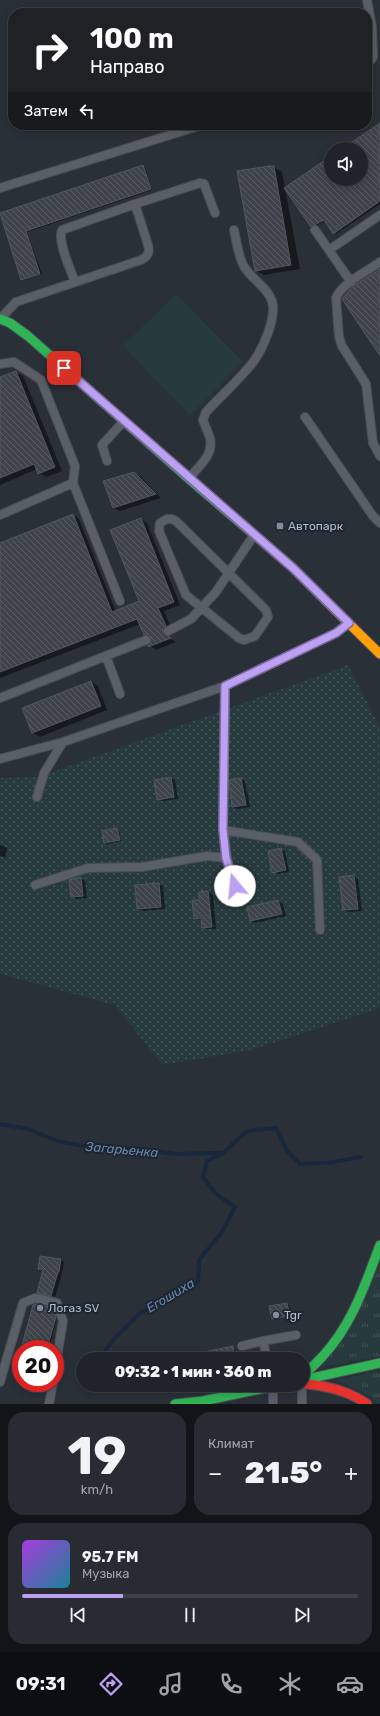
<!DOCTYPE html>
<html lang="ru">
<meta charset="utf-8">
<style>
body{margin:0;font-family:Rubik,sans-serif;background:#282c32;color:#f1f3f6;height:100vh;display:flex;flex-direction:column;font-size:15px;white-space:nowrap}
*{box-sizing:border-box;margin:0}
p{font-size:13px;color:#a2a4a8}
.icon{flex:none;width:22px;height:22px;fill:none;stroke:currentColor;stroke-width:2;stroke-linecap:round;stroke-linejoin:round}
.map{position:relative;height:1404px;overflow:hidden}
.sheet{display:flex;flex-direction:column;gap:8px;padding:8px;background:#121417;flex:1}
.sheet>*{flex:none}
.hud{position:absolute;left:8px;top:8px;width:364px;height:122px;border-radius:16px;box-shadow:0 2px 10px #0003,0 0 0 1px #3d4147;background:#202124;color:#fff;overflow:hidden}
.controls{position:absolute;left:324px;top:142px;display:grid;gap:8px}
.controls a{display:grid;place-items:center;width:44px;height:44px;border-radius:50%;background:#20242a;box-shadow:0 2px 10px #0003,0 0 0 1px #3d4147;font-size:20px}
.speed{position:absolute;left:12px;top:1340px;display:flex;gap:8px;font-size:20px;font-weight:700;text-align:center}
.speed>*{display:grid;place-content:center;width:52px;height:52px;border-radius:50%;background:#20242a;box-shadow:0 2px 10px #0003,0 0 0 1px #3d4147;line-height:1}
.speed .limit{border:6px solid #d22;background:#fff;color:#111}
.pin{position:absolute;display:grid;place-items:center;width:34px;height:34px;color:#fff;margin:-17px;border-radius:8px;box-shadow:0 2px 6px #0006}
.me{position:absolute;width:44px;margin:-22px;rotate:343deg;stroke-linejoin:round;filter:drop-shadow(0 0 3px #0008)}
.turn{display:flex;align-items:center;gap:14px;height:84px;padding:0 16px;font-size:18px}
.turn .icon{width:52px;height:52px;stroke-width:2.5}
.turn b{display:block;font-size:28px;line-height:34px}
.then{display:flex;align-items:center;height:38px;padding:0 16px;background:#0003;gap:8px;font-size:15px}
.big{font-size:30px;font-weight:800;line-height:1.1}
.sheet .widget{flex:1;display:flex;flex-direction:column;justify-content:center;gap:6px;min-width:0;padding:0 14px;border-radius:16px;background:#282c32}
.sheet .dial{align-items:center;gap:0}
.dial b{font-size:52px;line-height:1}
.song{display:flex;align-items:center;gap:12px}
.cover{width:48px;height:48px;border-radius:6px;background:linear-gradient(135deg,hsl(280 70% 55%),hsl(190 70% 35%))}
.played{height:4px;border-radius:2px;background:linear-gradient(90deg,#bca0f2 30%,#3d4147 30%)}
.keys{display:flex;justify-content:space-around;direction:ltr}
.heat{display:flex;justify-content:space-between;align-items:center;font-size:22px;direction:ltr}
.sheet .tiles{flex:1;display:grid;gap:8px;grid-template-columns:1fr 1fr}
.widget:last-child{grid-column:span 2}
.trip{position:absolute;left:76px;top:1352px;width:234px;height:40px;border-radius:20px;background:#20242a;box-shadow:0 2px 10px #0003,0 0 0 1px #3d4147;font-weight:800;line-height:40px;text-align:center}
.tab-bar{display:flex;height:64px;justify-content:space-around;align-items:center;background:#0d0e11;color:#a2a4a8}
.tab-bar .icon{width:28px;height:28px}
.tab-bar .on{color:#bca0f2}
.tab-bar b{font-size:18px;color:#f1f3f6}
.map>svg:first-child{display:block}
.grass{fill:url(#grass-tufts)}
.garden{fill:url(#garden-dots)}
.pitch{fill:#273a3e}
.shadow{fill:#0007}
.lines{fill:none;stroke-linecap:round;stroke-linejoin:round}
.stream{stroke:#19273c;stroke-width:4}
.building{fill:url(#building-back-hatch);stroke:#52575f}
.lane-casing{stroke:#484c55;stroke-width:10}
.fast-casing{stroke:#484c55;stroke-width:11}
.slow-casing{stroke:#484c55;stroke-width:11}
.jam-casing{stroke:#484c55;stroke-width:11}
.lane{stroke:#5a5e66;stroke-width:8}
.fast{stroke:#30b455;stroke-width:9}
.slow{stroke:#ff9f0a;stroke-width:9}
.jam{stroke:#e5322d;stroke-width:9}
.route-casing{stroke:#7a689d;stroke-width:10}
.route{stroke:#bca0f2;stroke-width:7}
.poi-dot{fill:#848b96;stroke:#1d2633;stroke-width:1.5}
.labels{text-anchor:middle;stroke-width:4;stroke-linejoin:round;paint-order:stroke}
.poi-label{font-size:12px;fill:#b4bcc9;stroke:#1d2633;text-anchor:start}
.water-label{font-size:13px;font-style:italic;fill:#6d86a8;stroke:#1d2633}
</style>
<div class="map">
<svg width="380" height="1404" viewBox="0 0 380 1404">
<defs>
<pattern id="grass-tufts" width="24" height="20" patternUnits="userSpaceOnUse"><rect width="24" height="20" fill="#273a3e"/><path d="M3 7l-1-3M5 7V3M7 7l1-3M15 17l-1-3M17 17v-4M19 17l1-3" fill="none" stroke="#445559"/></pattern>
<pattern id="garden-dots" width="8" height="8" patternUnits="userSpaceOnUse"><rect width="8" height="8" fill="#273a3e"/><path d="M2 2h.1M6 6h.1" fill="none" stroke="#445559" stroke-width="1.8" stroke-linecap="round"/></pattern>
<pattern id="building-back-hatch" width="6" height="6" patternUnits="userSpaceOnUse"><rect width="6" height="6" fill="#3f444c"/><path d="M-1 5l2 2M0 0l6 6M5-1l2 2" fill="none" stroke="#585d64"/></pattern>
</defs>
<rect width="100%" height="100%" fill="#2a3038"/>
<path class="grass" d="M380 1266V1356L322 1367Z
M380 1371V1404L363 1392 337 1380Z"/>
<path class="garden" d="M348 665 380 727V1008L251 1050 162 1065 115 1005 0 974V778L39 777Z"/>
<path class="pitch" d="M176 294 243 362 190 415 123 346Z"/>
<path class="shadow" d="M380 124V204L336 234 326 221 313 227 311 226 331 158V179H361V149H344Z
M143 166 145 167 152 190 27 232 42 274 24 280 22 279 0 214Z
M274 167 282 172 300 269 264 275 256 270Z
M16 372 23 376 62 471 46 477 39 473 37 469 0 485V385Z
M134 473 141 477 161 498 120 511 113 508Z
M73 515 79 519 116 612 140 602 141 519 147 523 180 605 164 611 172 630 170 632 169 638 176 642 156 650 150 646 152 639 145 634 140 624 0 678V544Z
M91 682 98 686 107 710 40 737 33 733 24 709Z
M171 778 175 780 178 799 162 801 158 799Z
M241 779 245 781 250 807 237 809 233 807Z
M117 829 119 830 121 841 107 844 105 843Z
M0 845 7 848 6 857 0 856Z
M280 849 285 851 289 872 278 874 273 872Z
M354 876 358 879 362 911 348 912 344 910Z
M81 878 85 881 87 898 76 899 72 896Z
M159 884 163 886 165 909 143 911 138 909Z
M208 892 213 895 216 929H207L203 927 202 921 195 918 200 901V893Z
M278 901 283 904 286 916 255 923 251 921Z
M61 1260 64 1262 62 1273 55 1297 38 1292 44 1270 39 1268Z
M287 1304 289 1305 291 1316 275 1320 273 1319Z
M52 1309 55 1310 57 1318 49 1349H24Z
M232 1347 234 1348 236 1359H213Z"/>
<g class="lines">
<path class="stream" d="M0 1124 28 1129 57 1141 98 1149 134 1148 175 1154 221 1153
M99 1359 114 1339 140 1313 198 1282 199 1260 222 1232 235 1207 215 1193 203 1177 207 1161 223 1153 247 1131 276 1128 287 1151 300 1164 327 1163 361 1157"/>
</g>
<path class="building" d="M380 123V201L333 234 324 220 311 227 284 188 331 156V179H361V149H342Z
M143 165 151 189 26 231 40 274 21 280 0 213Z
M269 166H274L291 265 255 271 237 171Z
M380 269V356L342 299 352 287Z
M16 371 55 467 38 474 34 464 0 478V377Z
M134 472 156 494 113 508 103 481Z
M73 514 112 612 139 601 110 530 141 518 174 602 158 608 166 626 163 628V633L171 638 148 647 151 638 149 635H144L137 619 0 672V543Z
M91 681 101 706 32 733 22 708Z
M171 777 174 797 157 800 154 780Z
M241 778 246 805 232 807 229 780Z
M117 828 120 840 104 843 102 831Z
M281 848 286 870 272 873 268 851Z
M354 875 358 909 343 910 339 877Z
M81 877 83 896 71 897 69 880Z
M159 883 161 907 137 909 135 885Z
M208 891 212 927 202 928 201 918 194 919 192 900H199V892Z
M278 900 282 914 250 921 247 907Z
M40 1256 61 1259 59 1272H58L51 1296 37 1293 43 1269H38Z
M287 1303 290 1316 272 1319 269 1306Z
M35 1304 53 1308 56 1317 47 1349H21L33 1305Z
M233 1346 235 1359H195L194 1354Z"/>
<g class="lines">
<g class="lane-casing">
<path id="lane" d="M367 65 373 57 372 27 367 0
M0 188 202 125
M315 230 351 282
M329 250 380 215
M380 262C367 271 341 284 336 298L339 337 342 346 366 384 373 443 380 456
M75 282C71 270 57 242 62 230L135 204
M1 318 16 302 141 260C148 256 150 253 148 245L135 204 200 183 204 184 215 213
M0 364 14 362 41 380 75 466 73 483 0 515
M305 417 373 516 380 523
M107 461 102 445 123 422
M189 478C199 466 214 455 210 438 208 432 205 426 203 420L206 412C221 396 240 379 254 361 263 348 277 317 272 301 267 287 253 280 245 268 238 258 237 242 234 230
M73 483 120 601
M167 519H172L176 521 266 610 268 617 255 636 244 640 239 638 186 595 159 531 160 523Z
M168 631 191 619 216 592 254 535
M106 656 120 694
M225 686 223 830 227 858 235 886
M0 698 146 640
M0 759 63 742 225 686 336 633 349 623
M37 797 44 773 63 742
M223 830 298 842 317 860 320 930
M35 885 88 868 142 867 207 856 227 858
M242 1346 263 1341
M267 1359 263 1341 296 1335
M0 1382 23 1303 35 1298 57 1303 63 1321 55 1369
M302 1385V1404
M49 1404 53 1383
M273 1404V1387"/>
</g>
<g class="fast-casing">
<path id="fast" d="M0 319 10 323 28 336 189 479 293 568 325 600
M303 1373C311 1370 316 1363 322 1357 352 1325 365 1285 380 1245
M303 1380 380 1363
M175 1404 203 1401 280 1385"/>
</g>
<g class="slow-casing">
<path id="slow" d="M325 600 380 654"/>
</g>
<g class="jam-casing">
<path id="jam" d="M306 1384C329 1386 349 1391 367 1404"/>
</g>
<use href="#lane" class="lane"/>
<use href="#fast" class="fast"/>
<use href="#slow" class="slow"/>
<use href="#jam" class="jam"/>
</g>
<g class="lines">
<g class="route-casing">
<path id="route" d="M64 368 293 568 349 623 336 633 225 686 223 830 226 858 235 886"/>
</g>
<use href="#route" class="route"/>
</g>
<g class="poi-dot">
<rect x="276" y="522" width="8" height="8" rx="2"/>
<circle cx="40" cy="1308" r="4"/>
<circle cx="276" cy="1315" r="4"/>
</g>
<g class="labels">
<g class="poi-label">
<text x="288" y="530">Автопарк</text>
<text x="48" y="1312">Логаз SV</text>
<text x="284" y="1319">Tgr</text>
</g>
<g class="water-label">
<text transform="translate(122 1149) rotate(5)" y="5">Загарьенка</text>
<text transform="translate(170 1295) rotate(-31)" y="5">Егошиха</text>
</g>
</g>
</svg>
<div class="controls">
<a><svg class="icon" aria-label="sound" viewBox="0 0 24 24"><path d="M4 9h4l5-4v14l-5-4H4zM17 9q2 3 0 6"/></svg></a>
</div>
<div class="speed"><div class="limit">20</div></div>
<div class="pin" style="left:64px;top:368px;background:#d93025"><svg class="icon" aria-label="arrive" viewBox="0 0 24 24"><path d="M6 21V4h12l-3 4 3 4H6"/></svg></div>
<svg class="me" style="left:235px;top:886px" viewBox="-20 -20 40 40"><circle r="19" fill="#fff"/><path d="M0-13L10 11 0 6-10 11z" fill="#bca0f2"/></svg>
<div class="trip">09:32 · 1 мин · 360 m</div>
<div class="hud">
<div class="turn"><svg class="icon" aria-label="right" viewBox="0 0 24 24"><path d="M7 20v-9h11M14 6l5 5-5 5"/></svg><div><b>100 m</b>Направо</div></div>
<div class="then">Затем<svg class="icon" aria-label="left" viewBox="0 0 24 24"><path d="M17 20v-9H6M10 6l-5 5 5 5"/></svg></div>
</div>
</div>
<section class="sheet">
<div class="tiles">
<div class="widget dial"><b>19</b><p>km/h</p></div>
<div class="widget"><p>Климат</p>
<div class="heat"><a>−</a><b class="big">21.5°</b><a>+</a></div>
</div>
<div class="widget">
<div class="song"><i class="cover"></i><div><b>95.7 FM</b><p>Музыка</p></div></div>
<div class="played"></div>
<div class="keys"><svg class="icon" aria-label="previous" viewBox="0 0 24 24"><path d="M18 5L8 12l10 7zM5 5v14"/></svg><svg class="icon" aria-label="pause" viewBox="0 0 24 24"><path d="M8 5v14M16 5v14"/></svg><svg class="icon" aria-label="next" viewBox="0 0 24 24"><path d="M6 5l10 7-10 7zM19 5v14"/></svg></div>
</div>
</div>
</section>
<nav class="tab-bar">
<b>09:31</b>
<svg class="icon on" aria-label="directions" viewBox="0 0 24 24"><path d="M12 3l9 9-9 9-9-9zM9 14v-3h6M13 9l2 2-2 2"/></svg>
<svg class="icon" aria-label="music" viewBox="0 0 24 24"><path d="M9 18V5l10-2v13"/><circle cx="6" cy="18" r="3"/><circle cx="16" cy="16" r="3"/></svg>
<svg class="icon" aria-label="phone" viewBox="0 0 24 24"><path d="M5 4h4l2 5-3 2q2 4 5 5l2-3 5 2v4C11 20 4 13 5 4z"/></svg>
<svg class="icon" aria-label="climate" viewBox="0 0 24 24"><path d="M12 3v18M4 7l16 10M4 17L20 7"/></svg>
<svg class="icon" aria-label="car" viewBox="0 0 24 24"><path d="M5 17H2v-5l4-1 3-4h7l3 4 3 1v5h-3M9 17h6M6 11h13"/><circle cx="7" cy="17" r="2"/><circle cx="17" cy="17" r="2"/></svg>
</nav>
